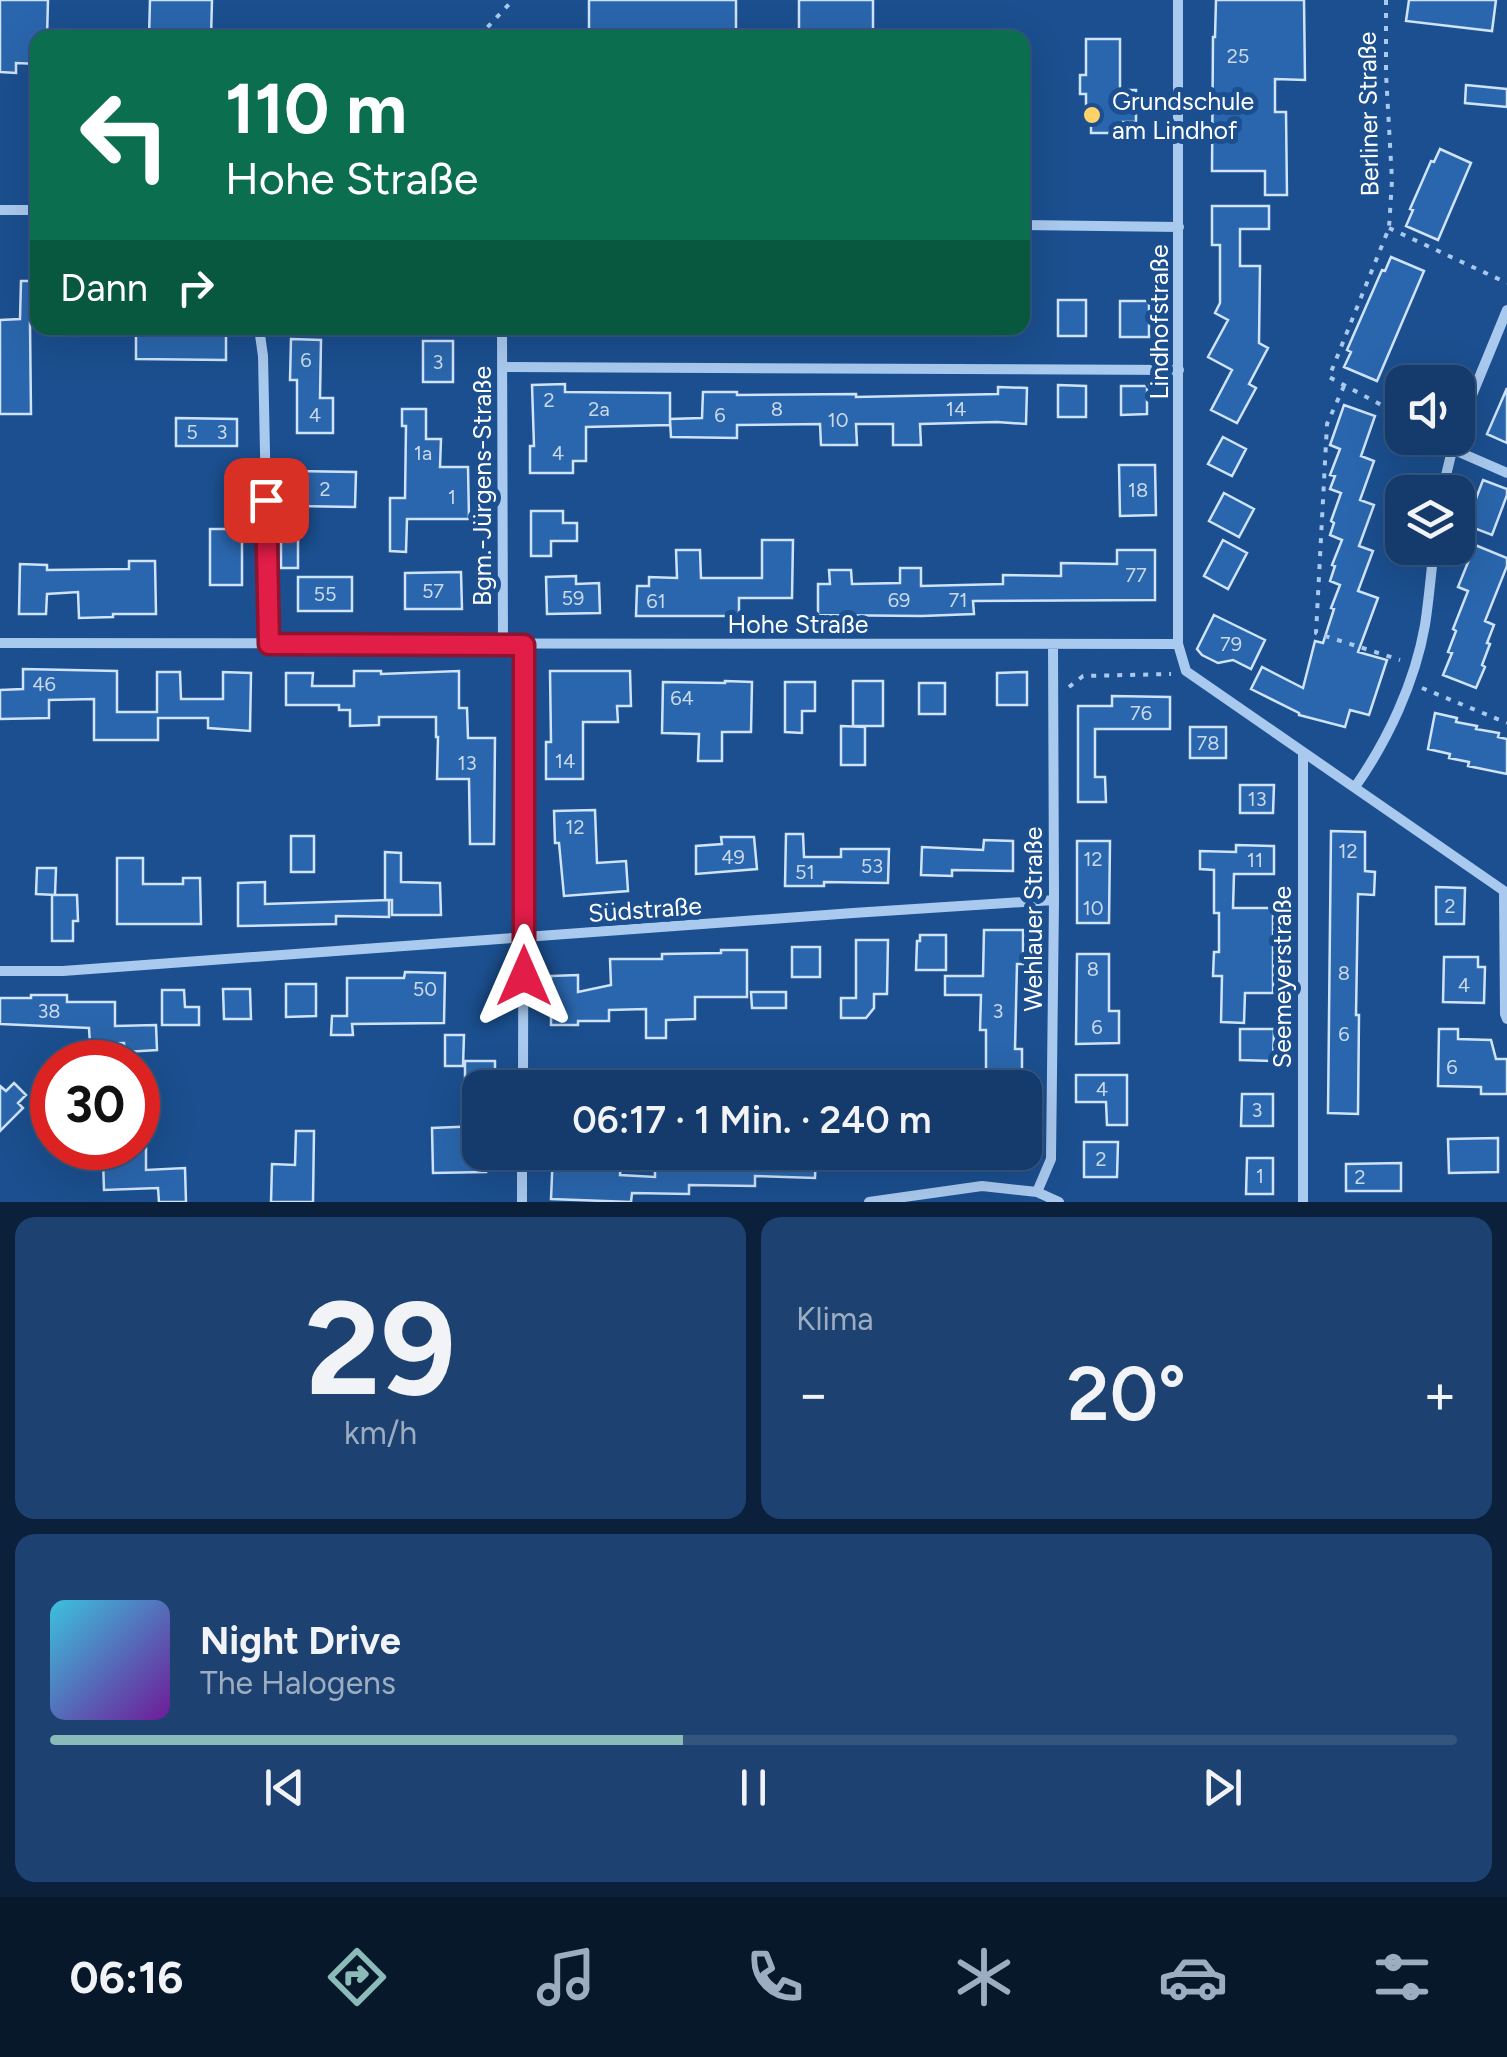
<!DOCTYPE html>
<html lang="de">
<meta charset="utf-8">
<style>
body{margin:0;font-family:Figtree,sans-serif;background:#1d4271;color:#f1f3f6;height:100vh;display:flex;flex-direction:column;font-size:38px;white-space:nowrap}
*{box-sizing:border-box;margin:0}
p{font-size:32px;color:#9dadc1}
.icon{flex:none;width:55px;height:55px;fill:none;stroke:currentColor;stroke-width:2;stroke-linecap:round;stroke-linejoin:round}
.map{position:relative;height:1202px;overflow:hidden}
.sheet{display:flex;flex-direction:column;gap:15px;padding:15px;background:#0b203b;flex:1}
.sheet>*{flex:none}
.top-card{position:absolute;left:30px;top:30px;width:1000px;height:305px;border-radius:20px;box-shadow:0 10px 40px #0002,0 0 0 2px #33557e;background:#0b6e4f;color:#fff;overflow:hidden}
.tools{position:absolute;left:1385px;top:365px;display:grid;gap:20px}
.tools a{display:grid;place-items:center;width:90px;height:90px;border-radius:20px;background:#143b6b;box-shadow:0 10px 40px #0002,0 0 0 2px #33557e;font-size:50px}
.speed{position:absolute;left:30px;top:1040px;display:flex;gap:20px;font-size:50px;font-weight:700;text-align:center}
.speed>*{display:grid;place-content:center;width:130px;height:130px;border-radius:50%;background:#143b6b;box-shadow:0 10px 40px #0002,0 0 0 2px #33557e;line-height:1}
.speed .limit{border:15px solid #d22;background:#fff;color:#111}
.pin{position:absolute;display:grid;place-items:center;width:85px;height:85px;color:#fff;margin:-42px;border-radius:20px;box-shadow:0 5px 15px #0006}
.me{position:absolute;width:110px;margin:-55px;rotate:0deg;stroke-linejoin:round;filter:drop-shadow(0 0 8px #0008)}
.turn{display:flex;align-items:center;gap:35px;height:210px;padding:0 30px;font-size:45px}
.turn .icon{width:130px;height:130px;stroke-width:2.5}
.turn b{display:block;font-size:70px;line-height:85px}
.then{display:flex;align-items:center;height:95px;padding:0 30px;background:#0003;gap:20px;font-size:38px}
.big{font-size:75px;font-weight:600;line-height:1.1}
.sheet .widget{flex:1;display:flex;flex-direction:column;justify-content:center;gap:15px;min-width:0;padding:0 35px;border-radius:20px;background:#1d4271}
.sheet .dial{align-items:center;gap:0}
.dial b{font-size:130px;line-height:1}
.song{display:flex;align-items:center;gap:30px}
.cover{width:120px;height:120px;border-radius:15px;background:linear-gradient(135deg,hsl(190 70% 55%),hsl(280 70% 35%))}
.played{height:10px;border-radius:5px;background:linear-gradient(90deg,#8bbbb9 45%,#33557e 45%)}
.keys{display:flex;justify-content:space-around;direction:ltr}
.heat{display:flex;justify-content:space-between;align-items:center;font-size:55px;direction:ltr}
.sheet .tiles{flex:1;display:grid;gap:15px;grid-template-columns:1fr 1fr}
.widget:last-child{grid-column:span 2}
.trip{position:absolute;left:462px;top:1070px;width:580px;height:100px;border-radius:20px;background:#143b6b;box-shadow:0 10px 40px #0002,0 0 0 2px #33557e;font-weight:600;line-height:100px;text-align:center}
.menu{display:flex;height:160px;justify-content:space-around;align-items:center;background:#08182b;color:#9dadc1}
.menu .icon{width:70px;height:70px}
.menu .on{color:#8bbbb9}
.menu b{font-size:45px;color:#f1f3f6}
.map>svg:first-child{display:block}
.building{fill:#2a66ad;stroke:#cfe3fa;stroke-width:2.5}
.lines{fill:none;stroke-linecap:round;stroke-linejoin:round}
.path{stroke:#a9c9ee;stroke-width:4;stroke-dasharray:5 8;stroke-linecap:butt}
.street{stroke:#a9c9ee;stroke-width:10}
.route-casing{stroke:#92132f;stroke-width:25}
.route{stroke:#e11d48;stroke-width:18}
.poi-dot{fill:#ffd166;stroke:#1b4f8f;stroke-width:4}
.labels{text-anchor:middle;stroke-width:10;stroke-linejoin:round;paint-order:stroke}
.number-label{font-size:20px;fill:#cad9ea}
.poi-label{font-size:25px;fill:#fff;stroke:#1b4f8f;text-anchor:start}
.street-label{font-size:25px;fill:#fff;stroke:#1b4f8f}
</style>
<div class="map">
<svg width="1507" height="1202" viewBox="0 0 1507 1202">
<rect width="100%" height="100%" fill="#1b4f8f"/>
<path class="building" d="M0 0H48L47 38H38V64L16 63V73L0 72Z
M150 0H212L211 38H149Z
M589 0H736V38H589Z
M799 0H873V38H799Z
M1216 0H1304L1305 80 1275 79V112H1286L1287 195H1265V171H1212L1213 37H1215Z
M1409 0H1496L1492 31 1406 21Z
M1086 39H1120V90H1136V122H1123V133H1091V123H1086V94H1080V75H1086Z
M1466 85 1507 89V107L1465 103Z
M1440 149 1471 163 1438 240 1406 226 1413 210 1410 209 1421 184 1431 161 1434 162Z
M1212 206H1269V229H1240V266H1260L1259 343 1268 348 1249 384 1256 388 1237 423 1211 410 1232 370 1208 357 1228 320 1215 313 1220 303V245H1212Z
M1391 257 1424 271 1377 381 1344 367 1351 352 1347 350 1382 270 1385 271Z
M21 281H38V324L30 323 31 414H0V320L20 319Z
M1058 300H1086V336H1058Z
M1120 301H1149V337H1120Z
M136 330 226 331V360L136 359Z
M291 339 321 340 320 398H333V433H297V380H290Z
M423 341H453V382H423Z
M565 384V392L670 393V425L586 427V461H573V473H530V446H534L532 385Z
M1058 385 1086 386V417H1058Z
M1121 386H1147V414L1121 415Z
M998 387 1027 388 1026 424 997 422 920 424 921 445H893V424H856L857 445H821L820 424 737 425V438L671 437 670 419 702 418 703 392H737V395L856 394V397L998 394Z
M1507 388V443L1487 434Z
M1344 405 1375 416 1361 456 1374 461 1360 500 1374 505 1359 546 1373 551 1358 591 1378 598 1358 652 1387 660 1369 715 1350 710 1345 727 1299 715V713L1251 689 1262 667 1303 688 1315 641 1323 643 1334 609 1331 608 1340 585 1330 581 1335 566 1332 565 1342 540 1330 535 1334 523 1331 521 1341 493 1330 489 1335 476 1330 475 1340 449 1330 445Z
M402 409H426V439H441L440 467H468L469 519H407L406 552 390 551V498H405L406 426H402Z
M176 418 237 419V446H176Z
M1223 437 1246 449 1232 476 1208 464Z
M1119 465H1155L1156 515 1120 516Z
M250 467 251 496 234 497 233 468Z
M295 471 356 472 355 507 295 506Z
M1483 480 1507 489V495L1492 535 1466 525Z
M1224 493 1254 509 1239 537 1209 521Z
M531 511H563V523H577V541H551V556H531Z
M281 521H298V568H281Z
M210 529H242V585H210Z
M762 540H793L792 598H739V616H636L637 586H649V577L677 578 676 550H700L701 578H762Z
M1223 540 1247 553 1228 589 1204 576Z
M1475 545 1507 558V566L1485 621 1494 625 1487 643 1490 644 1482 665 1485 667 1476 688 1443 675 1452 653 1448 652 1456 631 1453 629 1468 591 1458 587Z
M1117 550H1155V600L973 601 974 614 922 616 818 615V584H830L829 570H851L852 584 900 583V568H921V586L1003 584V575L1061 576V563L1117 564Z
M129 561H155L156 614H113V617L79 618 78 592 47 594 46 614H19L20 564 47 565V570L129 569Z
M461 572 462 609H405V573Z
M576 576V584L599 583 600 613 547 614 546 577Z
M298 577H352V611H298Z
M1214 615 1265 640 1251 669 1233 660 1218 663 1202 655 1197 649Z
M23 669 117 671V712H157V672H180L181 699H223V672L251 673 250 731 208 728V718H158V740H94V699L49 700V718L0 719V690L23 689Z
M354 671H381V674L459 671V708H467L468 738H495L494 844H470L469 779H437L438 737H436V717H379V725L350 726V710H339V705H286V673H313L312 686H354Z
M550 671H630L631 706H617L618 722H583V779H546V742H551Z
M1027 672V705H997V673Z
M725 681 752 682 751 732H722V761H698L699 734 662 733 663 682 725 683Z
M853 681H883V726H853Z
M785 682H815V711H802V733L785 732Z
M919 683H945V714H919Z
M1112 696 1170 697V729H1095V777H1105L1106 802H1078V706H1112Z
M1435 713 1457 718 1456 722 1477 726 1476 729 1499 733 1498 737 1507 739V774L1468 766 1469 762 1449 758 1450 754 1428 749Z
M841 726 865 727V765H841Z
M1190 727H1226V758H1190Z
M1240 785H1274L1273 813H1240Z
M595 810 597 863 626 861 628 891 564 896 559 843H555L554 811Z
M1331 831 1365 832V871L1375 872 1374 895 1358 894 1356 1015H1359L1358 1114 1328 1113Z
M786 834H803L804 857H841V849H889L888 883 824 882V886H785Z
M291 836H314V872H291Z
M721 837H754L757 869 696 874V846L722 844Z
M984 840 1013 841V871L952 870V876L921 875 922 847 983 850Z
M1077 841H1110L1109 923H1077Z
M1236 845 1274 846V874H1234L1233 908H1273V993H1245L1244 1023 1221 1022 1222 976H1213L1214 952H1219V913H1214V870L1200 869V851L1236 852Z
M385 852 401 853V882L440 883 441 915H392V900H385Z
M117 858H143V884H183V878H200L201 924H117Z
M37 868H56L55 895 36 894Z
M265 882V904L389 900V917L336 916V924L238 926V883Z
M1436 887 1465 888 1464 924H1436Z
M52 895H77L78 921H73V941H52Z
M984 930H1023V964H1017L1015 1049H1022V1085H986V1030H980L981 995H945V976H983Z
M920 935H946V970H916L917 941H920Z
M856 940H888L887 994H874V1008L866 1018H841V998H856Z
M792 947H820V977H792Z
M721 950H747V997H695V1019L666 1020V1038H646V1009L609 1010V1021H578V1025H551V976L578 975V992L611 985 610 959H662V954L721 953Z
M1077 954H1109V1011H1119V1043L1076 1044Z
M1444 957H1478V967H1485L1484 1003 1443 1002Z
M405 972 445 973 444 1023 352 1024 353 1035H331L332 1016H347V978H404Z
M286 984H316V1016L286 1017Z
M223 989H250L251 1019H224Z
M162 990H184L185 1007H199V1025H162Z
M751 992H786V1008H752Z
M31 995H67V1002H115V1026L156 1025 157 1050 125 1052 124 1043 90 1044 89 1028 0 1024V998H31Z
M1240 1029H1274L1273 1061 1240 1060Z
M1439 1029H1458V1039L1491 1040 1496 1059H1507V1094H1481V1087L1438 1086Z
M445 1035H464L463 1066H445Z
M465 1061H495V1088H465Z
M1076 1075H1127V1125H1107L1106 1102H1076Z
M14 1083 26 1095 18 1103 23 1108 0 1131V1086L6 1091Z
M1242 1094H1273V1126H1241Z
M480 1126V1152H485L486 1172 433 1173 432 1128Z
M296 1131H314L313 1202H271L272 1164 295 1165Z
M1498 1138V1172L1449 1173 1448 1139Z
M1084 1142H1118L1117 1177H1084Z
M107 1148H146V1170L185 1168 186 1202H159L158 1188 104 1190 103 1160H108Z
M553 1152H622L620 1175 655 1177V1152H741V1160H784V1152H816L815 1178 755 1176V1186L689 1185V1194L632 1193 631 1202 551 1199Z
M1247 1158H1273V1194H1246Z
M1401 1163V1191H1346V1164Z"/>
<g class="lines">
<path class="path" d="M1386 0V74L1392 180 1389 228 1329 377 1402 416
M482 38V33L513 0
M1389 228 1507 283
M1344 386 1327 424 1316 633 1400 660
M1069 687 1083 676 1171 674
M1422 688 1507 723"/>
<path class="street" d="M1178 0V644L1186 671 1507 893
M0 210H38
M1022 225 1179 227
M259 328 263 356 269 644
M502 328 503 644
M502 367 1179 370
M1458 429 1507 310
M1452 449 1507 473
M1442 492 1455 438
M0 643 1178 644
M1355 787C1388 740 1415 682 1425 625 1429 599 1431 573 1434 548
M1504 891 1505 1014 1507 1019
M0 971H63L853 913 1054 900
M523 1088 524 645
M1037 1192 1051 1159 1054 900 1053 644
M522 1202V1152
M869 1202 982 1186 1037 1192 1059 1202
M1303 1202V753"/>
</g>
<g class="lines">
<g class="route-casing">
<path id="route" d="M266 500 269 644 524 645V976"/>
</g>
<use href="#route" class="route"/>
</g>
<circle class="poi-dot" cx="1092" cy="115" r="10"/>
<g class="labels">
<g class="number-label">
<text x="1238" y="63">25</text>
<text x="306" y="367">6</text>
<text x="438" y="369">3</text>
<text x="549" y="407">2</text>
<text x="599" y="416">2a</text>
<text x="777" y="416">8</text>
<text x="956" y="416">14</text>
<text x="315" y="422">4</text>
<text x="720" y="422">6</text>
<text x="838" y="427">10</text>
<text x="192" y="439">5</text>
<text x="222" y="439">3</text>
<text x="423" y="460">1a</text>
<text x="558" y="460">4</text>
<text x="325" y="496">2</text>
<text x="1138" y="497">18</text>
<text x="452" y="504">1</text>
<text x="1136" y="582">77</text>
<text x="433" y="598">57</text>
<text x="325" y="601">55</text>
<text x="573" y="605">59</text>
<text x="899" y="607">69</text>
<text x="958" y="607">71</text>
<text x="656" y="608">61</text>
<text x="1231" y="651">79</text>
<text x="44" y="691">46</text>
<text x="682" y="705">64</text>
<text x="1141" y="720">76</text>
<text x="1208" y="750">78</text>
<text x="565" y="768">14</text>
<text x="467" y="770">13</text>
<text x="1257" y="806">13</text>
<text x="575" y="834">12</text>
<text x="1348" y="858">12</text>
<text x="733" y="864">49</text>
<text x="1093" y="866">12</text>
<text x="1255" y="867">11</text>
<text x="872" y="873">53</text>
<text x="805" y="879">51</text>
<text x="1450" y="913">2</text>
<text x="1093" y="915">10</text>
<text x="1093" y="976">8</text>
<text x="1344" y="980">8</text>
<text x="1464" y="992">4</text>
<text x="425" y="996">50</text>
<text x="49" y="1018">38</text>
<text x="998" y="1018">3</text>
<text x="1097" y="1034">6</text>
<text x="1344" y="1041">6</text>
<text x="1452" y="1074">6</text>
<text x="1102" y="1096">4</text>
<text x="1257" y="1117">3</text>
<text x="1101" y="1166">2</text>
<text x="1260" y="1183">1</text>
<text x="1360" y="1184">2</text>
</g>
<g class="poi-label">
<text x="1112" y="110">Grundschule<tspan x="1112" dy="29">am Lindhof</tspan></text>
</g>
<g class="street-label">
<text transform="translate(1368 114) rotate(-91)" y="9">Berliner Straße</text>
<text transform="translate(1159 322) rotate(-90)" y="9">Lindhofstraße</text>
<text transform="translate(482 486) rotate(-90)" y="9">Bgm.-Jürgens-Straße</text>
<text x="798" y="633">Hohe Straße</text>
<text transform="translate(645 909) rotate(-4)" y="9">Südstraße</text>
<text transform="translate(1033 919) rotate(-90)" y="9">Wehlauer Straße</text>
<text transform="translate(1282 977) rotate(-90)" y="9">Seemeyerstraße</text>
</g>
</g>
</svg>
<div class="tools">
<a><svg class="icon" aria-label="sound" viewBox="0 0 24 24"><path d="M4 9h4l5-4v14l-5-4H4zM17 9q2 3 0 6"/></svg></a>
<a><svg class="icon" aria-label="layers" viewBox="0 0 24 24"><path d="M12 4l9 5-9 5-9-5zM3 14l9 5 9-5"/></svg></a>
</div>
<div class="speed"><div class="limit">30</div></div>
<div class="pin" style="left:266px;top:500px;background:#d93025"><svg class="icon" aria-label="arrive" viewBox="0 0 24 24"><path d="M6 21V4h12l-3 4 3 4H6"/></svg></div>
<svg class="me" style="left:524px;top:976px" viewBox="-20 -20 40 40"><path d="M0-17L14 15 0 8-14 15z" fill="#e11d48" stroke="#fff" stroke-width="4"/></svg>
<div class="trip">06:17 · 1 Min. · 240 m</div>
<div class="top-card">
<div class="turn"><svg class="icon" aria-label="left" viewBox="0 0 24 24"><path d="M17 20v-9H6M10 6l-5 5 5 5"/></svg><div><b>110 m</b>Hohe Straße</div></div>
<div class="then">Dann<svg class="icon" aria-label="right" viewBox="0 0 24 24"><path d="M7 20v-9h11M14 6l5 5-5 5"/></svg></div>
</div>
</div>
<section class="sheet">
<div class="tiles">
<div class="widget dial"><b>29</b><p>km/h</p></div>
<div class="widget"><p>Klima</p>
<div class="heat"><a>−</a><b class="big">20°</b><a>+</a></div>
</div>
<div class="widget">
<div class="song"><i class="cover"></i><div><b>Night Drive</b><p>The Halogens</p></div></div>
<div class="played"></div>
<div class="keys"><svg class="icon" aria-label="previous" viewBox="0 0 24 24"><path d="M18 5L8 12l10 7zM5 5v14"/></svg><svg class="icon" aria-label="pause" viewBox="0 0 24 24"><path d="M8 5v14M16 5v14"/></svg><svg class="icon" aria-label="next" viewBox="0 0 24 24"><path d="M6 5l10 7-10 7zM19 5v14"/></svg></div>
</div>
</div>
</section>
<nav class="menu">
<b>06:16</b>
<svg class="icon on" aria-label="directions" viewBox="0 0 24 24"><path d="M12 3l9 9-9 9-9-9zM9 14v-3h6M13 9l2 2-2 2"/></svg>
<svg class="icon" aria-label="music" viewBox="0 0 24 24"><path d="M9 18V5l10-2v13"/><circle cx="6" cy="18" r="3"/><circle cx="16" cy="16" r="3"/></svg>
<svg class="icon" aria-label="phone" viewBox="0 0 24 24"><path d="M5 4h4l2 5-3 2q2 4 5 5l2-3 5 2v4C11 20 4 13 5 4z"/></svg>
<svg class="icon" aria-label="climate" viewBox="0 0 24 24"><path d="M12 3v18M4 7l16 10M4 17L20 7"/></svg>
<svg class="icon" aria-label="car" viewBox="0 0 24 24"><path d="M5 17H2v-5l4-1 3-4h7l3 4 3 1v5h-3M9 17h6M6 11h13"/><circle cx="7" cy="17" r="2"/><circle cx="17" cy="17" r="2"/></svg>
<svg class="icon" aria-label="filters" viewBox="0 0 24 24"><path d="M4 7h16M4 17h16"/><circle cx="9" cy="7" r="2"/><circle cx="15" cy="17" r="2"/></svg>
</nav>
